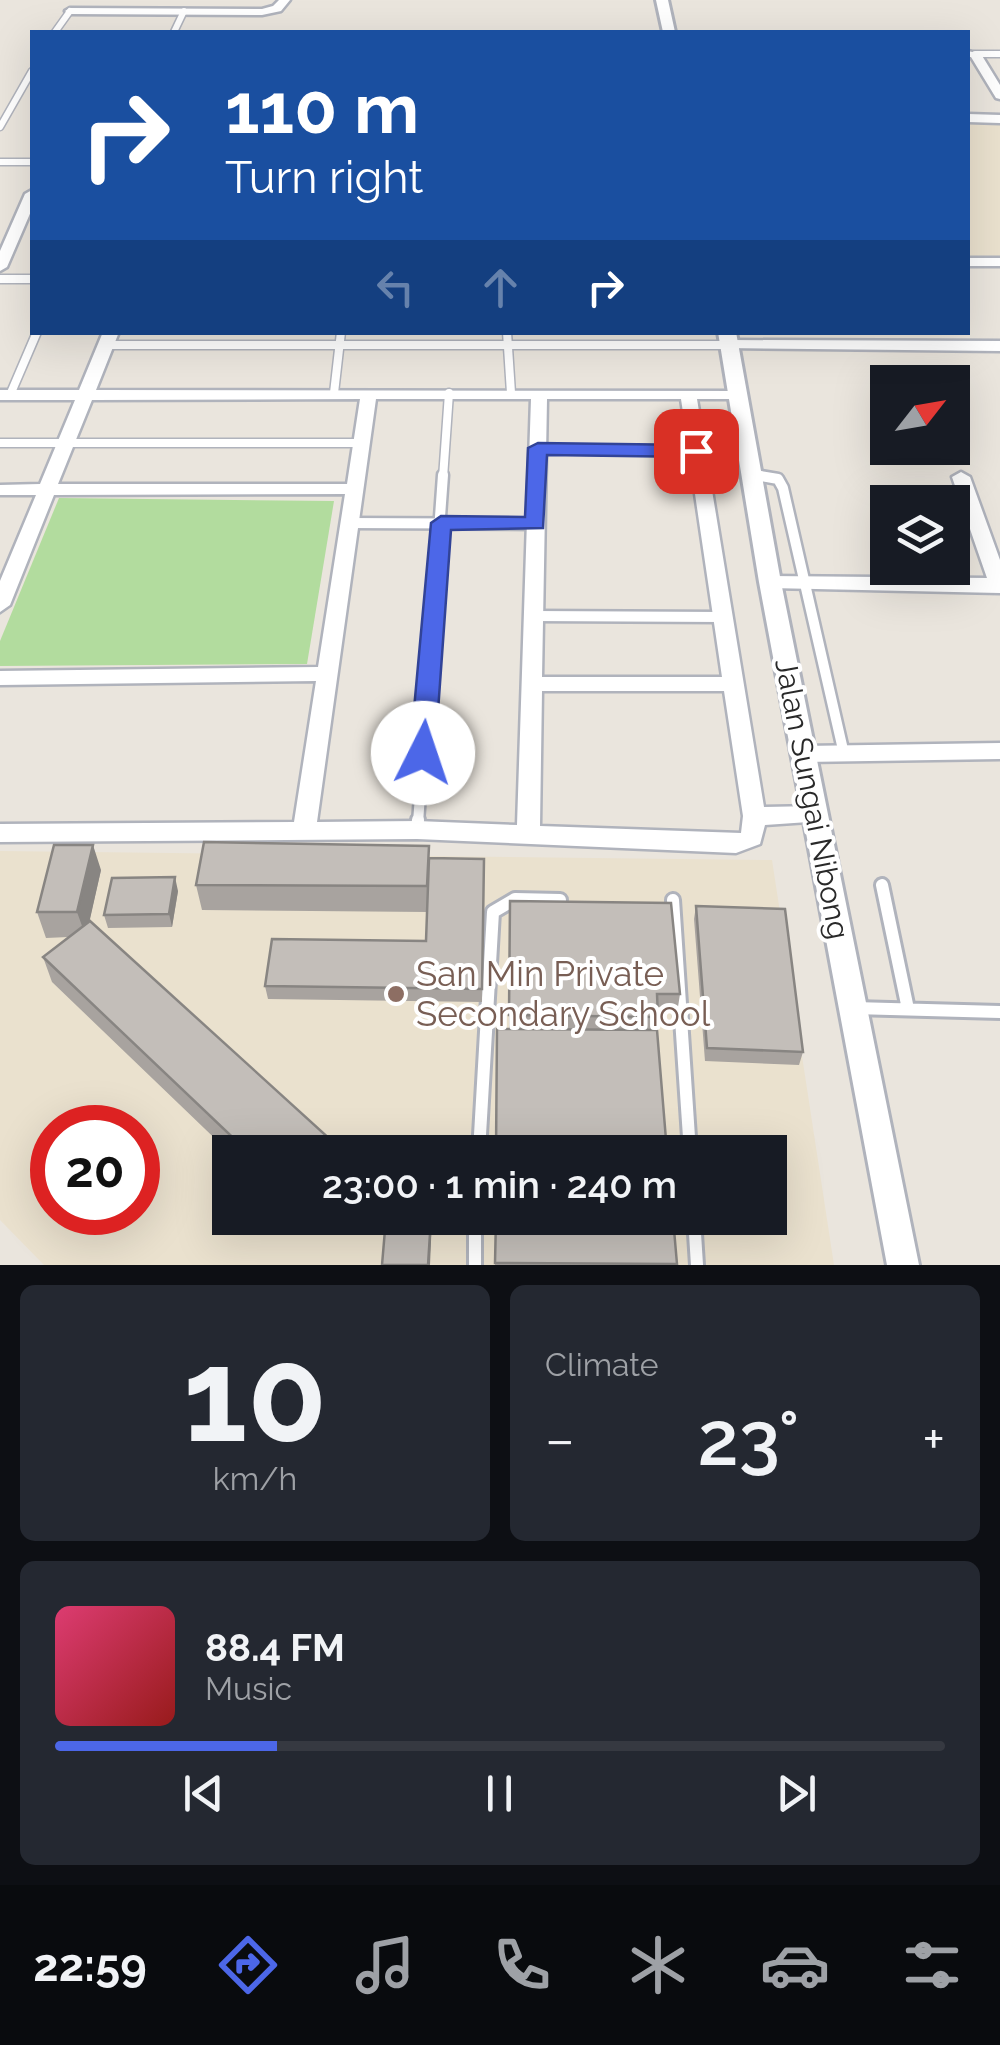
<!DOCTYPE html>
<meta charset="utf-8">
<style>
body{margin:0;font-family:Raleway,sans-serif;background:#242831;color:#f1f3f6;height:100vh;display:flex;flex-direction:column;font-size:38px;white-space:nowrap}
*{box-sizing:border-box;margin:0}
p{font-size:32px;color:#9ea1a6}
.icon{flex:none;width:55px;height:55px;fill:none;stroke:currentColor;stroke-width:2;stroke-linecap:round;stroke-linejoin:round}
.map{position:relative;height:1265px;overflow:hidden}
.side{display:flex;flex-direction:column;gap:20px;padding:20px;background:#0d0f14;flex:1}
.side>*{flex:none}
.hud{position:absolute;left:30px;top:30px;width:940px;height:305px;border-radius:0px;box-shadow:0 10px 40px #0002;background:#1a4fa0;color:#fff;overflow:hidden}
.needle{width:65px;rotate:59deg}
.controls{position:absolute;left:870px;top:365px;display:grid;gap:20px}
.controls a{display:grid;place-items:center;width:100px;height:100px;border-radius:0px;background:#171b24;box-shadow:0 10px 40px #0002;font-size:50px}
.speed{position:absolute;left:30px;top:1105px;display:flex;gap:20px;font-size:50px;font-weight:700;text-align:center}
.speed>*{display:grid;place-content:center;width:130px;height:130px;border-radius:50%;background:#171b24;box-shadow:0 10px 40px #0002;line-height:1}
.speed .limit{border:15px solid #d22;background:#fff;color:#111}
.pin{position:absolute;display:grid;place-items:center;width:85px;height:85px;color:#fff;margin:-42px;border-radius:20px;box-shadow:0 5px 15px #0006}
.me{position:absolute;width:110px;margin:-55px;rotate:4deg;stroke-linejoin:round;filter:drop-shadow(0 0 8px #0008)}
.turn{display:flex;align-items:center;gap:35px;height:210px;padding:0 30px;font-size:45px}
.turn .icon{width:130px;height:130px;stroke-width:2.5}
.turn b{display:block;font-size:70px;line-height:85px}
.lanes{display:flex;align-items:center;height:95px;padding:0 30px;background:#0003;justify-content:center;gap:50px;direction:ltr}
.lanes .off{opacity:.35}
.big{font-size:75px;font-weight:600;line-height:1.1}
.side .widget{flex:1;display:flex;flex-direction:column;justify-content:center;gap:15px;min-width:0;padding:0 35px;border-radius:15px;background:#242831}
.side .dial{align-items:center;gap:0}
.dial b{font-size:130px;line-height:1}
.song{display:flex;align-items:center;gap:30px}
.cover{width:120px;height:120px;border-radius:15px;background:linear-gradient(135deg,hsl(340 70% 55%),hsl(0 70% 35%))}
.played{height:10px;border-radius:5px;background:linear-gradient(90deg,#4c67e8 25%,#363941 25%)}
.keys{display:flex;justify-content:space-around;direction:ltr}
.heat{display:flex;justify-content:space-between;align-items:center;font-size:55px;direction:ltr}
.side .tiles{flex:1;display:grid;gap:20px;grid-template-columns:1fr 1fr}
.widget:last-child{grid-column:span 2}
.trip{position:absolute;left:212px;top:1135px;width:575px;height:100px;border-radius:0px;background:#171b24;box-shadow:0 10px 40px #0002;font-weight:600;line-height:100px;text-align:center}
.dock{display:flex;height:160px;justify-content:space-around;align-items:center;background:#090b0e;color:#9ea1a6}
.dock .icon{width:70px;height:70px}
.dock .active{color:#4c67e8}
.dock b{font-size:45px;color:#f1f3f6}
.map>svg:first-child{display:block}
.education{fill:#eae1ce;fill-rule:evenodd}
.green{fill:#b2dc9e}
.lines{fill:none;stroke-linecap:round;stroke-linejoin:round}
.service-far3-casing{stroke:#b0b3bc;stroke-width:9}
.service-far2-casing{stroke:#b0b3bc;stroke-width:11}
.service-far1-casing{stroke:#b0b3bc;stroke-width:15}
.service-casing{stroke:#b0b3bc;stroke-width:18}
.minor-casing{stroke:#b0b3bc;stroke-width:5}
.tertiary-casing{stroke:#b0b3bc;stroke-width:6}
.service-far3{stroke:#fff;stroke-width:6}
.service-far2{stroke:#fff;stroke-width:8}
.service-far1{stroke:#fff;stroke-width:10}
.service{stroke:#fff;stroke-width:12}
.minor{fill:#fff;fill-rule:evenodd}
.tertiary{fill:#fff;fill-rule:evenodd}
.wall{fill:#a8a39f}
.shaded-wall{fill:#888582}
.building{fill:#c3beb9;stroke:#888582;stroke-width:2.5}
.route{fill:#4c67e8;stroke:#314397;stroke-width:2.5}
.education-dot{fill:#8d6e63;stroke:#fff;stroke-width:4}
.labels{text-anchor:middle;stroke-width:8;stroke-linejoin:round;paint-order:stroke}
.street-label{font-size:30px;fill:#292929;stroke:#fff}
.near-education-label{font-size:35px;fill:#785e54;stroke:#fff;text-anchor:start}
</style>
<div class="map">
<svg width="1000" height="1265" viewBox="0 0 1000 1265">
<rect width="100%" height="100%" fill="#eae5dd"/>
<path class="education" d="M968 124H1000V256H968Z
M0 851 772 860 834 1265H44L0 1220ZM52 1128H138V1212H52ZM230 1152H770V1218H230Z"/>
<path class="green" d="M59 498 334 501 307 664 0 666V641Z"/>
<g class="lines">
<g class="service-far3-casing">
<path id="service-far3" d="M55 32 70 11
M174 32 184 11
M975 54H1000
M0 127 32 71
M0 162H32"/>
</g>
<g class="service-far2-casing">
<path id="service-far2" d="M0 279H32
M507 332 511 393
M106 345H730
M334 393 341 332
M10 395 37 332
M0 443H361
M538 449 696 451
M753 475 771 478
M443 478 449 393"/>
</g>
<g class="service-far1-casing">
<path id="service-far1" d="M755 475 778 479 783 488 844 754
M348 523 535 524
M534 616 721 617
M418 823 443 475"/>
</g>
<g class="service-casing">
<path id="service" d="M417 830 418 820
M882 885 908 1009
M673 900 690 1152
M854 1008 1000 1012
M479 1152 493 912 515 899 560 900
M475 1218V1265
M694 1218 697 1265"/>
</g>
<g class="minor-casing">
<path id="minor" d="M279 0H290L281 11 262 15 70 14 65 11 70 8 262 9 273 6Z
M968 51 981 54 1000 85V99L996 98 971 57H968Z
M968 114 1000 115V123L968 122Z
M32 190V209L7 267 0 271V251L25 194Z
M968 258H1000V266H968Z
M103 332H119L96 390 745 391 747 394 739 399H697L764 807 815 806 823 809 826 815 823 821 765 825 760 844 736 853 417 839 0 842V824L294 822 316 681 0 685V671L318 667 345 494 54 495 10 605 0 612V581L36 495H0V485L40 484 75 400H0V390H79ZM360 399 347 484H58L92 400ZM376 399H531L517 825 417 821 317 822ZM547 399H681L722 677H542ZM542 691H724L743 816 741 833 540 826Z
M730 340 1000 341V351L724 348 722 345Z
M961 472 970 477 1000 560V593L770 588 760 582 770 576 987 578 952 477Z
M1000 743V759L804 762 796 760 793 754 796 748 804 746Z"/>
</g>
<g class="tertiary-casing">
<path id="tertiary" d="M656 0H668L675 32H663Z
M718 332H736L781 582 919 1265H887L759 582Z"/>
</g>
<use href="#service-far3" class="service-far3"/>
<use href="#service-far2" class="service-far2"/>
<use href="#service-far1" class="service-far1"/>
<use href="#service" class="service"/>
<use href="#minor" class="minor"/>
<use href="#tertiary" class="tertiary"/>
</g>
<path class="wall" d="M429 858 484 859 482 1002 268 999 265 986 426 941 427 912 202 910 196 885Z
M101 870 89 922 343 1152 230 1153 52 982 43 957 68 937 46 938 37 912Z
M178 891 172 927 108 928 104 915Z
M510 901 680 994 678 1007H658L657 1030 509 1028Z
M696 906 803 1052 799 1065 705 1061 694 919Z
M496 1218H673L677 1265H495Z"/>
<path class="shaded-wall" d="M93 845 101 870 86 937 77 912Z
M175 877 178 891 172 927 169 914Z
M431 1218H432L430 1265H428Z"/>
<path class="building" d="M204 842 429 846 427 886 196 885Z
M54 845H93L77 912H37Z
M429 858 484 859 482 989 265 986 272 939 426 941Z
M175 877 169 914 104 915 112 878Z
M510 901 671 903 680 994H657L658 1017 509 1015Z
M696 906 785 909 803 1052 707 1048Z
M90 921 343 1151 248 1152 43 957Z
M497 1029 657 1030 667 1152H496Z
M386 1218H431L428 1265H382Z
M496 1218H673L677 1264 495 1263Z"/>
<path class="route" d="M538 443 696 445 706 451 696 457 547 455 543 528 451 530 435 753 432 760H414L410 753 431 523 441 516 525 517 528 448Z"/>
<circle class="education-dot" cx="396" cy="994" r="10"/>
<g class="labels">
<g class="street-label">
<text transform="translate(812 799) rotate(79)" y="10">Jalan Sungai Nibong</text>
</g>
<g class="near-education-label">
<text x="416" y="986">San Min Private<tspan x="416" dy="40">Secondary School</tspan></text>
</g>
</g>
</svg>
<div class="controls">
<a><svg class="needle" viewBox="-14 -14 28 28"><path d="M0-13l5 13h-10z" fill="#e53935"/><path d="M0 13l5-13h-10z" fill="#9ea1a6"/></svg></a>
<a><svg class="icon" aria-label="layers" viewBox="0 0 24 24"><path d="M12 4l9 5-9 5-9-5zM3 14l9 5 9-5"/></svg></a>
</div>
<div class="speed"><div class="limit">20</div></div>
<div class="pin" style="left:696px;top:451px;background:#d93025"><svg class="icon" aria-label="arrive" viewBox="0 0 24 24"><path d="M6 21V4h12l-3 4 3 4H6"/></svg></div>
<svg class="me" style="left:423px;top:753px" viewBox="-20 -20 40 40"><circle r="19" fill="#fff"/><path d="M0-13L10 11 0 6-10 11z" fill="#4c67e8"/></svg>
<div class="trip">23:00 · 1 min · 240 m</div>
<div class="hud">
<div class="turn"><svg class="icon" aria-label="right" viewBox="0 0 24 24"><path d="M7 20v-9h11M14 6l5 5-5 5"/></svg><div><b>110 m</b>Turn right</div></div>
<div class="lanes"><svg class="icon off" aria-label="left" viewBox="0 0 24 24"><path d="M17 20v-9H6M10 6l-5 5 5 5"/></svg><svg class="icon off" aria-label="ahead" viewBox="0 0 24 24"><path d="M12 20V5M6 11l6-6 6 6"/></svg><svg class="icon" aria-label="right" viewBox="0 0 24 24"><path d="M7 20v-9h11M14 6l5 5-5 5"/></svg></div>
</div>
</div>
<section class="side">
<div class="tiles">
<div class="widget dial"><b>10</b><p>km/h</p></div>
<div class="widget"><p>Climate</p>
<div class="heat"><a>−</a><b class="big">23°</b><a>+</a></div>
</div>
<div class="widget">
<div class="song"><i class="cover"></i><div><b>88.4 FM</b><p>Music</p></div></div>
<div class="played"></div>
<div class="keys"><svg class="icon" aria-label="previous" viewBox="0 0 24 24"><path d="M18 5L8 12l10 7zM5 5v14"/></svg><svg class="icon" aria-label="pause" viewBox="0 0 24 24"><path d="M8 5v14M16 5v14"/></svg><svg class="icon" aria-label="next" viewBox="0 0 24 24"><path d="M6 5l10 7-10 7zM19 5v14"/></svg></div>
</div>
</div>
</section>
<nav class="dock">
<b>22:59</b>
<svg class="icon active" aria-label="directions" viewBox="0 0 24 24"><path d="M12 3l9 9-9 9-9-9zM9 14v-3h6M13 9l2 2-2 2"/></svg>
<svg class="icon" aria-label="music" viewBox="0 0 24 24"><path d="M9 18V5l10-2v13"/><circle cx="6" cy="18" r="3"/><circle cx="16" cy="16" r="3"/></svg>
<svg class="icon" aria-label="phone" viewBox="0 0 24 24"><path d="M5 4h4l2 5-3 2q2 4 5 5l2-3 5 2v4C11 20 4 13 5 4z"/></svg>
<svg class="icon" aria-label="climate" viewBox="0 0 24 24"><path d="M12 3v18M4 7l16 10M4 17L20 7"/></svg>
<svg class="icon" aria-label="car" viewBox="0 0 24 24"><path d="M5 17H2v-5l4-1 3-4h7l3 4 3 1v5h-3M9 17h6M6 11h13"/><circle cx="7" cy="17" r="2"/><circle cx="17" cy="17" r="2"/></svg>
<svg class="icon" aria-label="filters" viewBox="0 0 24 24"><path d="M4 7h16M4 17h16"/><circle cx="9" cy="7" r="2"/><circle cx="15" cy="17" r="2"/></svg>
</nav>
